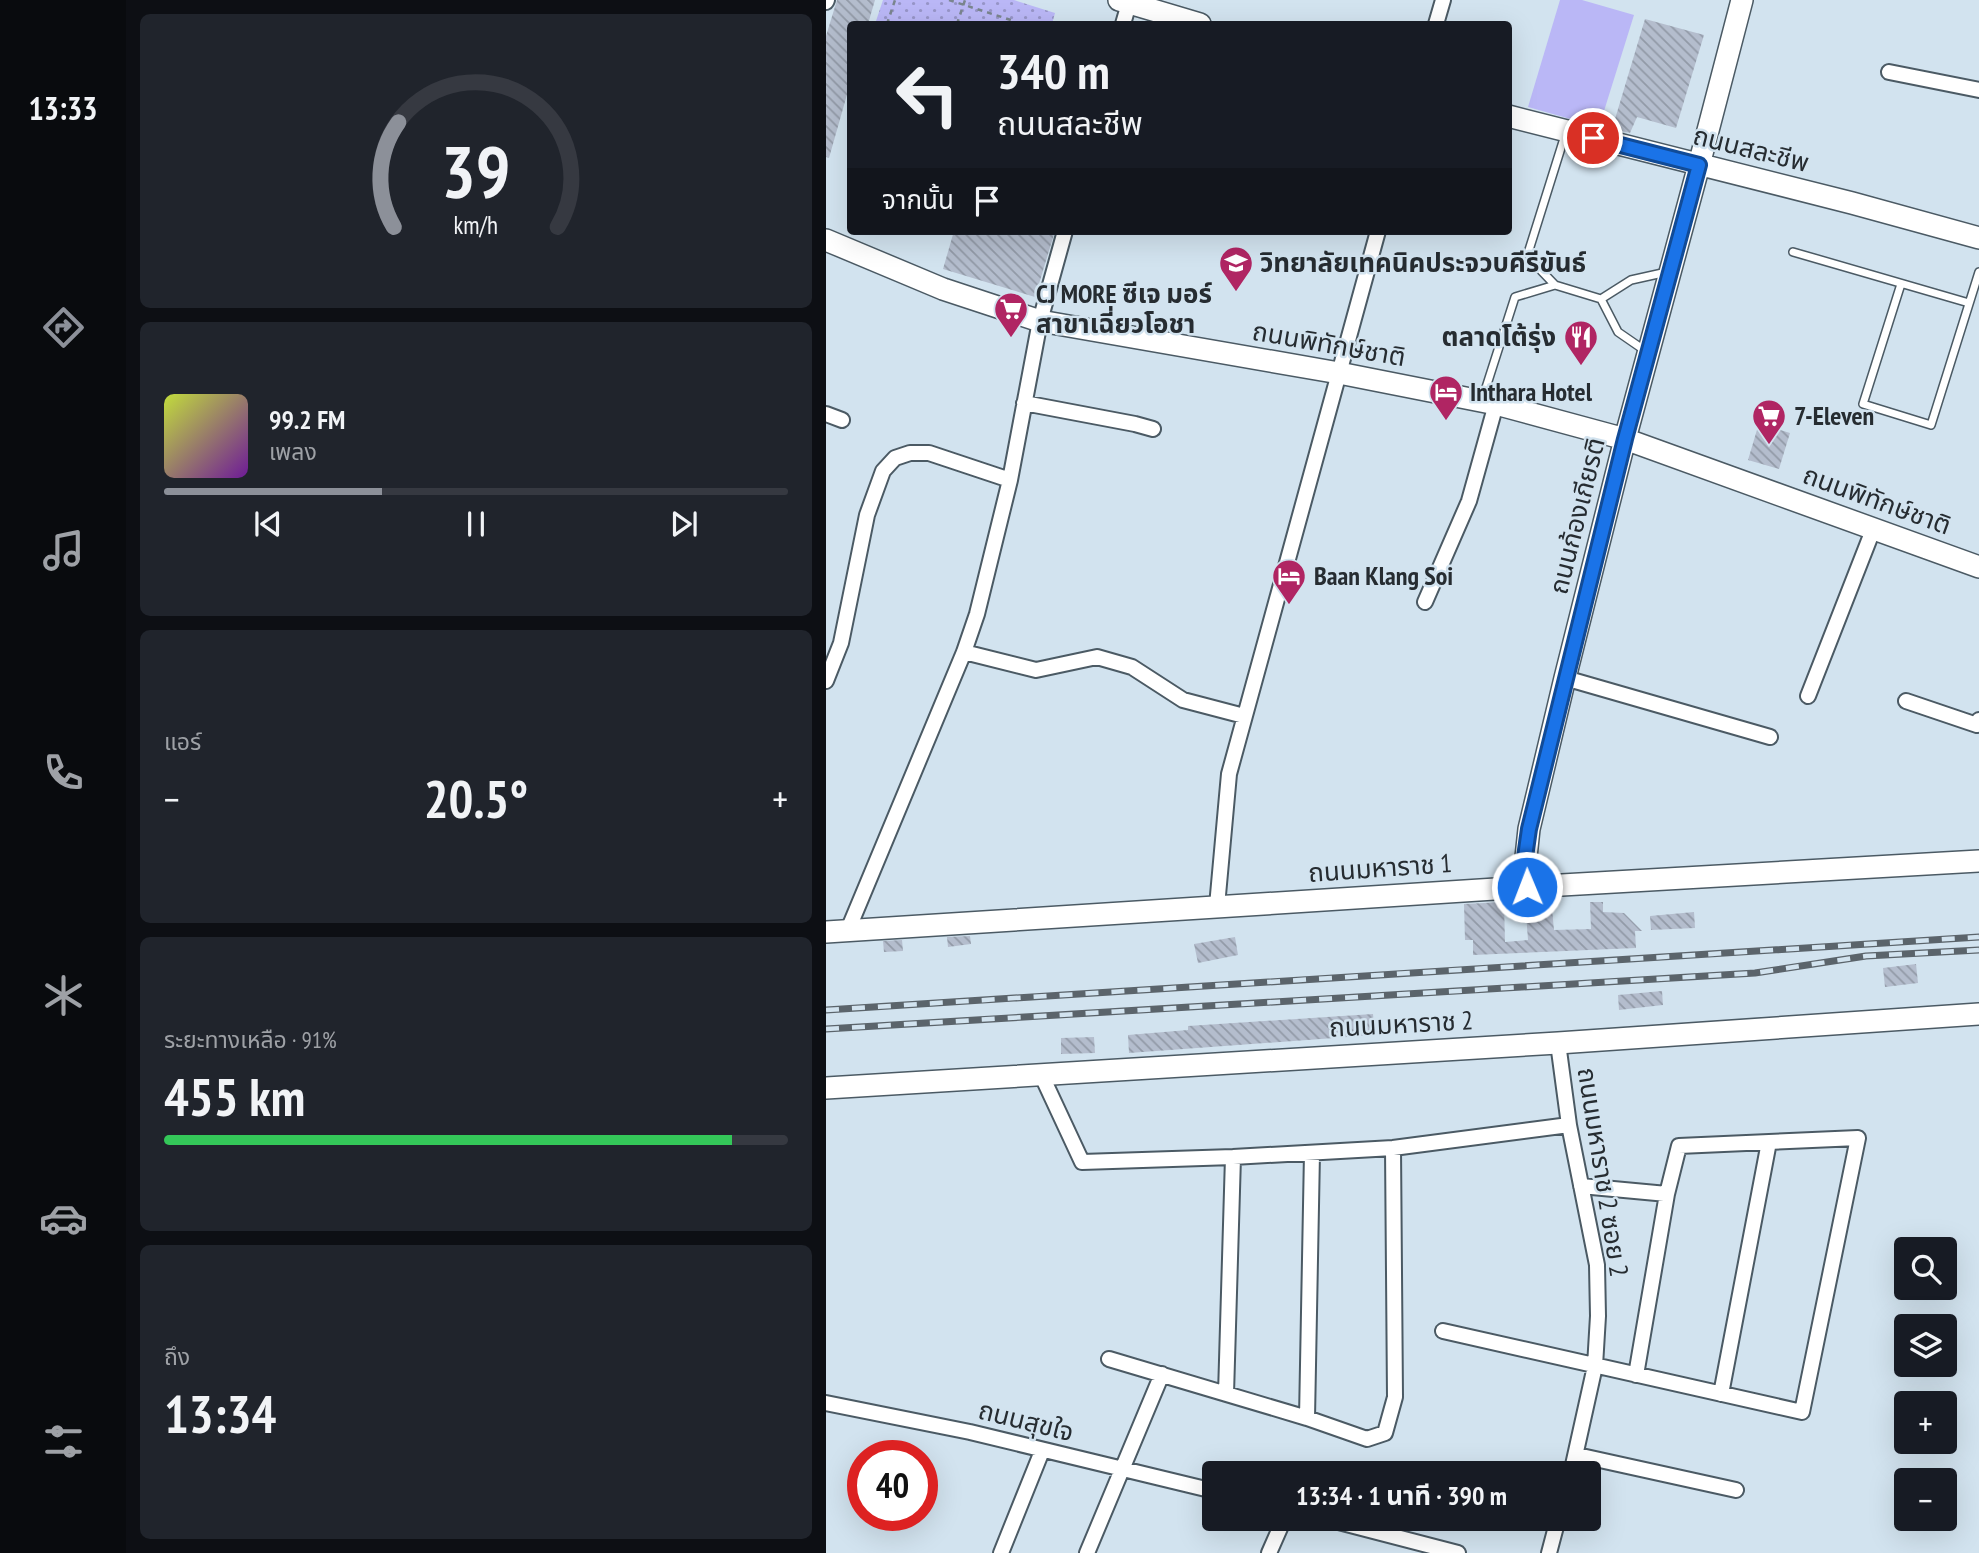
<!DOCTYPE html>
<html lang="th">
<meta charset="utf-8">
<style>
body{margin:0;font-family:"PT Sans Narrow","Noto Sans Thai",sans-serif;background:#20242c;color:#f1f3f6;height:100vh;display:flex;flex-direction:column;font-size:26px;white-space:nowrap}
*{box-sizing:border-box;margin:0}
p{font-size:23px;color:#9ea1a6}
.icon{flex:none;width:38px;height:38px;fill:none;stroke:currentColor;stroke-width:2;stroke-linecap:round;stroke-linejoin:round}
.map{position:relative;flex:1;overflow:hidden}
.sheet{display:flex;flex-direction:column;gap:14px;padding:14px;background:#0d0f14;width:700px}
.sheet>*{flex:none}
.hud{position:absolute;left:21px;top:21px;width:665px;height:214px;border-radius:7px;box-shadow:0 7px 28px #0002;background:#171b24;color:#f1f3f6;overflow:hidden}
.controls{position:absolute;left:1068px;top:1237px;display:grid;gap:14px}
.controls a{display:grid;place-items:center;width:63px;height:63px;border-radius:7px;background:#171b24;box-shadow:0 7px 28px #0002;font-size:35px}
.speed{position:absolute;left:21px;top:1440px;display:flex;gap:14px;font-size:35px;font-weight:700;text-align:center}
.speed>*{display:grid;place-content:center;width:91px;height:91px;border-radius:50%;background:#171b24;box-shadow:0 7px 28px #0002;line-height:1}
.speed .limit{border:10px solid #d22;background:#fff;color:#111}
.pin{position:absolute;display:grid;place-items:center;width:60px;height:60px;color:#fff;margin:-30px;border:4px solid #fff;border-radius:50%;box-shadow:0 2px 7px #0007}
.me{position:absolute;width:77px;margin:-38px;rotate:359deg;stroke-linejoin:round;filter:drop-shadow(0 0 5px #0008)}
.turn{display:flex;align-items:center;gap:24px;height:147px;padding:0 35px;font-size:32px}
.turn .icon{width:91px;height:91px;stroke-width:2.5}
.turn b{display:block;font-size:49px;line-height:60px}
.then{display:flex;align-items:center;height:66px;padding:0 35px;background:#0003;gap:14px;font-size:26px}
.big{font-size:52px;font-weight:700;line-height:1.1}
.sheet .tile{flex:1;display:flex;flex-direction:column;justify-content:center;gap:10px;min-width:0;padding:0 24px;border-radius:10px;background:#20242c}
.sheet .dial{align-items:center;gap:0}
.dial svg{height:182px;overflow:visible;fill:none;stroke:#363941;stroke-width:7;stroke-linecap:round;text-anchor:middle}
.dial text{fill:#f1f3f6;stroke:none}
.song{display:flex;align-items:center;gap:21px}
.cover{width:84px;height:84px;border-radius:10px;background:linear-gradient(135deg,hsl(70 70% 55%),hsl(280 70% 35%))}
.played{height:7px;border-radius:4px;background:linear-gradient(90deg,#8c9099 35%,#363941 35%)}
.keys{display:flex;justify-content:space-around;direction:ltr}
.heat{display:flex;justify-content:space-between;align-items:center;font-size:38px;direction:ltr}
.charge{height:10px;border-radius:5px;background:linear-gradient(90deg,#34c759 91%,#363941 0)}
.trip{position:absolute;left:376px;top:1461px;width:399px;height:70px;border-radius:7px;background:#171b24;box-shadow:0 7px 28px #0002;font-weight:700;line-height:70px;text-align:center}
main{display:flex;flex:1;min-height:0}
.dock{display:flex;flex-direction:column;width:126px;justify-content:space-around;align-items:center;background:#090b0e;color:#9ea1a6}
.dock .icon{width:49px;height:49px}
.dock .on{color:#8c9099}
.dock b{font-size:32px;color:#f1f3f6}
.map>svg:first-child{display:block}
.grass{fill:url(#grass-dots)}
.garden{fill:#bab7f6}
.building{fill:url(#building-back-hatch)}
.lines{fill:none;stroke-linecap:round;stroke-linejoin:round}
.lane-casing{stroke:#4b5a64;stroke-width:10}
.street-casing{stroke:#4b5a64;stroke-width:18}
.secondary-casing{stroke:#4b5a64;stroke-width:24}
.path{stroke:#7a858e;stroke-width:2.5;stroke-dasharray:5 5;stroke-linecap:butt}
.lane{stroke:#fff;stroke-width:7}
.street{stroke:#fff;stroke-width:14}
.secondary{stroke:#fff;stroke-width:21}
.rail-casing{stroke:#5b646b;stroke-width:7}
.rail{stroke:#d2e3ef;stroke-width:4.5;stroke-dasharray:13;stroke-linecap:butt}
.route-casing{stroke:#114b97;stroke-width:18}
.route{stroke:#1a73e8;stroke-width:12}
.labels{text-anchor:middle;stroke-width:5;stroke-linejoin:round;paint-order:stroke}
.street-label{font-size:26px;fill:#262c31;stroke:#d2e3ef}
.poi-label{font-size:26px;font-weight:bold;fill:#262c31;stroke:#d2e3ef;text-anchor:start}
</style>
<main>
<nav class="dock">
<b>13:33</b>
<svg class="icon on" aria-label="directions" viewBox="0 0 24 24"><path d="M12 3l9 9-9 9-9-9zM9 14v-3h6M13 9l2 2-2 2"/></svg>
<svg class="icon" aria-label="music" viewBox="0 0 24 24"><path d="M9 18V5l10-2v13"/><circle cx="6" cy="18" r="3"/><circle cx="16" cy="16" r="3"/></svg>
<svg class="icon" aria-label="phone" viewBox="0 0 24 24"><path d="M5 4h4l2 5-3 2q2 4 5 5l2-3 5 2v4C11 20 4 13 5 4z"/></svg>
<svg class="icon" aria-label="climate" viewBox="0 0 24 24"><path d="M12 3v18M4 7l16 10M4 17L20 7"/></svg>
<svg class="icon" aria-label="car" viewBox="0 0 24 24"><path d="M5 17H2v-5l4-1 3-4h7l3 4 3 1v5h-3M9 17h6M6 11h13"/><circle cx="7" cy="17" r="2"/><circle cx="17" cy="17" r="2"/></svg>
<svg class="icon" aria-label="filters" viewBox="0 0 24 24"><path d="M4 7h16M4 17h16"/><circle cx="9" cy="7" r="2"/><circle cx="15" cy="17" r="2"/></svg>
</nav>
<section class="sheet">
<div class="tile dial"><svg viewBox="0 0 100 80">
<path d="M14 69A42 42 0 1 1 86 69"/>
<path d="M14 69A42 42 0 0 1 16 23" stroke="#8c9099"/>
<text x="50" y="56" font-size="32" font-weight="700">39</text>
<text x="50" y="72" font-size="11">km/h</text>
</svg></div>
<div class="tile">
<div class="song"><i class="cover"></i><div><b>99.2 FM</b><p>เพลง</p></div></div>
<div class="played"></div>
<div class="keys"><svg class="icon" aria-label="previous" viewBox="0 0 24 24"><path d="M18 5L8 12l10 7zM5 5v14"/></svg><svg class="icon" aria-label="pause" viewBox="0 0 24 24"><path d="M8 5v14M16 5v14"/></svg><svg class="icon" aria-label="next" viewBox="0 0 24 24"><path d="M6 5l10 7-10 7zM19 5v14"/></svg></div>
</div>
<div class="tile"><p>แอร์</p>
<div class="heat"><a>−</a><b class="big">20.5°</b><a>+</a></div>
</div>
<div class="tile"><p>ระยะทางเหลือ · 91%</p><b class="big">455 km</b><div class="charge"></div></div>
<div class="tile"><p>ถึง</p><b class="big">13:34</b></div>
</section>
<div class="map">
<svg width="1153" height="1553" viewBox="0 0 1153 1553">
<defs>
<pattern id="grass-dots" width="8" height="8" patternUnits="userSpaceOnUse" patternTransform="scale(1.75)"><rect width="8" height="8" fill="#bab7f6"/><path d="M2 2h.1M6 6h.1" fill="none" stroke="#9795c8" stroke-width="1.8" stroke-linecap="round"/></pattern>
<pattern id="building-back-hatch" width="6" height="6" patternUnits="userSpaceOnUse" patternTransform="scale(1.75)"><rect width="6" height="6" fill="#b4bdcd"/><path d="M-1 5l2 2M0 0l6 6M5-1l2 2" fill="none" stroke="#929aa7"/></pattern>
</defs>
<rect width="100%" height="100%" fill="#d2e3ef"/>
<path class="grass" d="M57 0H188L229 13 226 24H49Z"/>
<path class="garden" d="M734 0H756L808 15 773 127 702 107Z"/>
<path class="building" d="M11 0H49L42 24H24V84L3 158 0 157V36Z
M819 19 878 35 850 128 811 117 804 133 786 129Z
M128 231H229L209 297 117 269Z
M933 423 964 433 953 469 922 460Z
M725 899 728 930 765 929 764 902H777V912L798 913 816 931H809L810 948 647 955V940H639L638 904 678 902 679 942 702 940 699 900Z
M868 912 869 928 825 930 824 916Z
M144 936 145 944 122 947 121 937Z
M409 937 412 955 372 963 368 944Z
M76 940 77 951 58 952 57 941Z
M1090 964 1092 983 1059 987 1057 968Z
M836 991 837 1005 793 1010 792 995Z
M547 1014 549 1035 303 1053 302 1035 362 1030V1026Z
M268 1037 269 1053 235 1054V1038Z"/>
<g class="lines">
<g class="lane-casing">
<path id="lane" d="M740 132 703 250 704 259 729 285 775 299 792 332 821 352
M967 252 1143 303
M1075 284 1037 404 1105 425 1153 272
M775 299 805 280 841 272
M656 400 689 297 729 285"/>
</g>
<g class="street-casing">
<path id="street" d="M0 2 1 0
M297 24 304 0
M610 24 617 0
M1063 72 1153 90
M198 403 309 424 327 429
M0 414 16 420
M599 602 643 501 670 404
M138 652 210 670 271 657 306 667 357 700 418 716
M739 678 944 737
M0 681 15 643 41 515 57 471 69 458 84 453H103L184 480
M982 696 1047 530
M1080 701 1151 725 1153 720
M391 906 403 774 552 231
M22 930 138 652 151 614 184 480 214 321 239 231
M732 1043 743 1125 771 1265 772 1316 769 1366 745 1474
M215 1074 256 1162 407 1157 567 1148 743 1125
M755 1186 841 1194 810 1375
M617 1331 976 1412 1032 1138 853 1146 841 1194
M283 1359 481 1418 541 1439 559 1433 569 1397 567 1148
M400 1394 407 1157
M895 1394 943 1142
M0 1403 144 1432 388 1491
M481 1418 486 1153
M751 1455 910 1490
M501 1519 632 1553
M175 1553 216 1451
M261 1553 336 1374
M443 1553 458 1519
M723 1553 732 1519"/>
</g>
<g class="secondary-casing">
<path id="secondary" d="M293 0 374 24
M682 116 1026 203 1153 238
M0 240 117 289 214 321 513 373 670 404 799 439 1153 567
M701 887 700 857 703 829 739 678 799 439 873 165 916 0
M0 932 701 887 1153 861
M0 1088 732 1043 1153 1014"/>
</g>
<path class="path" d="M123 0 188 21 190 24
M61 24 69 0
M131 24 139 0"/>
<use href="#lane" class="lane"/>
<use href="#street" class="street"/>
<use href="#secondary" class="secondary"/>
<g class="rail-casing">
<path id="rail" d="M0 1010 1153 937
M0 1029 929 973 1040 956 1153 950"/>
</g>
<use href="#rail" class="rail"/>
</g>
<g class="lines">
<g class="route-casing">
<path id="route" d="M701 887 699 857 703 829 799 439 873 165 767 138"/>
</g>
<use href="#route" class="route"/>
</g>
<defs>
<g id="university-pin" transform="scale(1.75)"><path d="M0 17L-7.5 6A9.5 9.5 0 1 1 7.5 6Z" fill="#b02563" stroke="#d2e3ef"/><path d="M0-5L7-2L0 1L-7-2ZM-4 1L0 2.5L4 1V4Q0 6-4 4Z" fill="#fff"/></g>
<g id="supermarket-pin" transform="scale(1.75)"><path d="M0 17L-7.5 6A9.5 9.5 0 1 1 7.5 6Z" fill="#b02563" stroke="#d2e3ef"/><path d="M-6-5.5h2.5l.6 2H6L4.5 2H-2.5L-4.4-4H-6ZM-1.5 3.2a1.3 1.3 0 1 0 .1 0ZM3 3.2a1.3 1.3 0 1 0 .1 0Z" fill="#fff"/></g>
<g id="restaurant-pin" transform="scale(1.75)"><path d="M0 17L-7.5 6A9.5 9.5 0 1 1 7.5 6Z" fill="#b02563" stroke="#d2e3ef"/><path d="M-5-6h1v4h1v-4h1v4h1v-4h1v5L-1.5 .5V6h-2V.5L-5-1ZM5-6V6H3V1.5H1.5Q1.5-4 5-6Z" fill="#fff"/></g>
<g id="hotel-pin" transform="scale(1.75)"><path d="M0 17L-7.5 6A9.5 9.5 0 1 1 7.5 6Z" fill="#b02563" stroke="#d2e3ef"/><path d="M-6-4.5h1.5V1H6V5H4.5V3h-9V5H-6ZM-4 0a1.8 1.8 0 1 1 3.6 0ZM.5 0V-2.5h3Q6-2.5 6 0Z" fill="#fff"/></g>
</defs>
<g fill-rule="evenodd">
<use href="#university-pin" x="410" y="263"/>
<use href="#supermarket-pin" x="185" y="309"/>
<use href="#restaurant-pin" x="755" y="337"/>
<use href="#hotel-pin" x="620" y="392"/>
<use href="#supermarket-pin" x="943" y="416"/>
<use href="#hotel-pin" x="463" y="576"/>
</g>
<g class="labels">
<g class="street-label">
<text transform="translate(925 149) rotate(14)" y="9">ถนนสละชีพ</text>
<text transform="translate(503 344) rotate(10)" y="9">ถนนพิทักษ์ชาติ</text>
<text transform="translate(1051 500) rotate(20)" y="9">ถนนพิทักษ์ชาติ</text>
<text transform="translate(751 516) rotate(-76)" y="9">ถนนก้องเกียรติ</text>
<text transform="translate(554 868) rotate(-4)" y="9">ถนนมหาราช 1</text>
<text transform="translate(575 1024) rotate(-3)" y="9">ถนนมหาราช 2</text>
<text transform="translate(777 1172) rotate(81)" y="9">ถนนมหาราช 2 ซอย 2</text>
<text transform="translate(200 1421) rotate(14)" y="9">ถนนสุขใจ</text>
</g>
<g class="poi-label">
<text x="434" y="272">วิทยาลัยเทคนิคประจวบคีรีขันธ์</text>
<text x="210" y="303">CJ MORE ซีเจ มอร์<tspan x="210" dy="30">สาขาเฉี่ยวโอชา</tspan></text>
<text x="730" y="346" text-anchor="end">ตลาดโต้รุ่ง</text>
<text x="644" y="401">Inthara Hotel</text>
<text x="968" y="425">7-Eleven</text>
<text x="488" y="585">Baan Klang Soi</text>
</g>
</g>
</svg>
<div class="controls">
<a><svg class="icon" aria-label="search" viewBox="0 0 24 24"><circle cx="10" cy="10" r="6"/><path d="M15 15l6 6"/></svg></a>
<a><svg class="icon" aria-label="layers" viewBox="0 0 24 24"><path d="M12 4l9 5-9 5-9-5zM3 14l9 5 9-5"/></svg></a>
<a>+</a>
<a>−</a>
</div>
<div class="speed"><div class="limit">40</div></div>
<div class="pin" style="left:767px;top:138px;background:#d93025"><svg class="icon" aria-label="arrive" viewBox="0 0 24 24"><path d="M6 21V4h12l-3 4 3 4H6"/></svg></div>
<svg class="me" style="left:701px;top:887px" viewBox="-20 -20 40 40"><circle r="17" fill="#1a73e8" stroke="#fff" stroke-width="3"/><path d="M0-11L8 9 0 5-8 9z" fill="#fff"/></svg>
<div class="trip">13:34 · 1 นาที · 390 m</div>
<div class="hud">
<div class="turn"><svg class="icon" aria-label="left" viewBox="0 0 24 24"><path d="M17 20v-9H6M10 6l-5 5 5 5"/></svg><div><b>340 m</b>ถนนสละชีพ</div></div>
<div class="then">จากนั้น<svg class="icon" aria-label="arrive" viewBox="0 0 24 24"><path d="M6 21V4h12l-3 4 3 4H6"/></svg></div>
</div>
</div>
</main>
